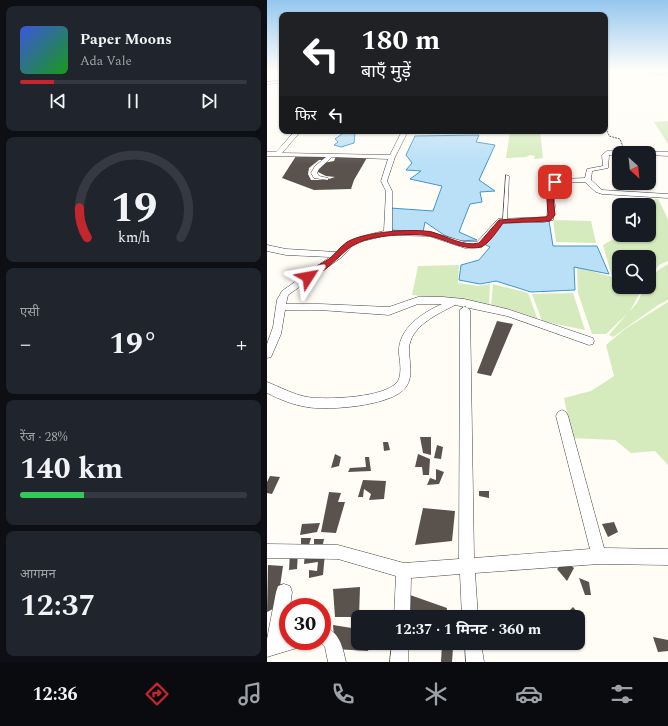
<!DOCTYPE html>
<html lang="hi">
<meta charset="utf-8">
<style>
body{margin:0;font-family:Spectral,"Noto Sans Devanagari",serif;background:#20242c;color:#f1f3f6;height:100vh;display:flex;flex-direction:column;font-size:15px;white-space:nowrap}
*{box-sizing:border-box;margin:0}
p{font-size:13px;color:#9ea1a6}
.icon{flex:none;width:22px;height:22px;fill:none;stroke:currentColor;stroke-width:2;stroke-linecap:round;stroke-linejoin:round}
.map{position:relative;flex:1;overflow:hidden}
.sheet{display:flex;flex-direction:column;gap:6px;padding:6px;background:#0d0f14;width:267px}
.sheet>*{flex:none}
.hud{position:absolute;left:12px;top:12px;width:329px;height:122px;border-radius:8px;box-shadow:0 1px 3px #0004;background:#202124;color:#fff;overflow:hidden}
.needle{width:26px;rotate:153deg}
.buttons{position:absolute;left:345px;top:146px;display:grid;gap:8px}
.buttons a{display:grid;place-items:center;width:44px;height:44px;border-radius:8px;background:#171b24;box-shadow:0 1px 3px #0004;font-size:20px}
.speed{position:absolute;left:12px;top:598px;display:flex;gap:8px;font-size:20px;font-weight:700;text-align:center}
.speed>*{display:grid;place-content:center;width:52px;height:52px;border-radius:50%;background:#171b24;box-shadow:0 1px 3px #0004;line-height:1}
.speed .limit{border:6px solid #d22;background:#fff;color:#111}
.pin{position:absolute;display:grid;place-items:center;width:34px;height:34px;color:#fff;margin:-17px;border-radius:8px;box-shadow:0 2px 6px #0006}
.me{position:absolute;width:44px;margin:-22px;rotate:56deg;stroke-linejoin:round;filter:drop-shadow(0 0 3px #0008)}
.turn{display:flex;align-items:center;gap:14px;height:84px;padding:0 16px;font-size:18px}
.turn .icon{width:52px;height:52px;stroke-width:2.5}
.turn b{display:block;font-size:28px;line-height:34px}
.then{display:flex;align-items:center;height:38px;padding:0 16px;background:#0003;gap:8px;font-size:15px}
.big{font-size:30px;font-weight:700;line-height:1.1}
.sheet .card{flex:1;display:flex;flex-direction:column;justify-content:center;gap:6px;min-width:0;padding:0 14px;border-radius:8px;background:#20242c}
.sheet .dial{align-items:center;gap:0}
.dial svg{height:104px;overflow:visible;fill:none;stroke:#363941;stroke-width:7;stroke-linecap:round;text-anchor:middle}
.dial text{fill:#f1f3f6;stroke:none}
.song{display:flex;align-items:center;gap:12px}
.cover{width:48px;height:48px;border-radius:6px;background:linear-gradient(135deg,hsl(230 70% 55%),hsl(120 70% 35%))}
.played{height:4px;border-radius:2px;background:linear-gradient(90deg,#c4262e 15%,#363941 15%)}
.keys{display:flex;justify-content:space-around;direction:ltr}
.heat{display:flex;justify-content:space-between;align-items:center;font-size:22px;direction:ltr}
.charge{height:6px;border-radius:3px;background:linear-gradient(90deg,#34c759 28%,#363941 0)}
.trip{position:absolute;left:84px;top:610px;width:234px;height:40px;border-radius:8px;background:#171b24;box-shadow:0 1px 3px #0004;font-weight:700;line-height:40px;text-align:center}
.menu{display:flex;height:64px;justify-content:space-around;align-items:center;background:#090b0e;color:#9ea1a6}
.menu .icon{width:28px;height:28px}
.menu .selected{color:#c4262e}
.menu b{font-size:18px;color:#f1f3f6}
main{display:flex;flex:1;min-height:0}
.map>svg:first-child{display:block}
.green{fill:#d5ebbd}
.water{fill:#b9e0f7;stroke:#3f96cf}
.building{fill:#5a524d}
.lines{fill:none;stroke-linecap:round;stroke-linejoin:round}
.lane-casing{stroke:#444;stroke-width:1}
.street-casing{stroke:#444;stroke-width:1}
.path{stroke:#333;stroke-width:1;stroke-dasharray:2 1;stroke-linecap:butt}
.lane{fill:#fff;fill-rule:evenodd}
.street{fill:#fff;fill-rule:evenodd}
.route{fill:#c4262e;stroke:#7f191e}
</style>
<main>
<section class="sheet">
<div class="card">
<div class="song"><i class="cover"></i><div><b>Paper Moons</b><p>Ada Vale</p></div></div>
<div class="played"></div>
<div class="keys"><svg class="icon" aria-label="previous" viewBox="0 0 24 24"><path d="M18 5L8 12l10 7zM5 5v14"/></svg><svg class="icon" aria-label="pause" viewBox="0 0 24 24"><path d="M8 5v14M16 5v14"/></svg><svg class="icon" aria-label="next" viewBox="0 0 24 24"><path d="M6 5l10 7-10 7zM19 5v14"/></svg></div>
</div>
<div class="card dial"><svg viewBox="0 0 100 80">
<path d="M14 69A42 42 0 1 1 86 69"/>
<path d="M14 69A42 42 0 0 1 8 46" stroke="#c4262e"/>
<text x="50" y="56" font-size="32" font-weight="700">19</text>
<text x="50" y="72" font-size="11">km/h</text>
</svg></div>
<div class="card"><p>एसी</p>
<div class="heat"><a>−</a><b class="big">19°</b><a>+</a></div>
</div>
<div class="card"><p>रेंज · 28%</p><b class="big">140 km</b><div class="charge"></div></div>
<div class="card"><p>आगमन</p><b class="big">12:37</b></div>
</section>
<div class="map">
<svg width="401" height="662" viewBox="0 0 401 662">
<rect width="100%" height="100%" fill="#fffdf5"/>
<path class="green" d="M401 121V144L387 122Z
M243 131H273L276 158 267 159 268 156 263 155 259 157 239 158Z
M357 198 391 199 401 219V261L392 265 382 277V257H352V287H376L363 311 370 303 378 287H382C382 276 392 269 401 264V300L391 305 346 337 342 335 360 314 339 334H325L311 293 310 267 345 277 336 245 350 237 373 239 372 235H382V205H360Z
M286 220 324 221 329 243 289 242Z
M192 265 191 283 211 286 223 284 222 307 179 299 145 295 151 266Z
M226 284 261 293 271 320 224 307Z
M306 293 318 330 275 321 265 294Z
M401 302V465L388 451 364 453 348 440 305 438 297 398 324 391 347 376 339 345 358 329Z"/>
<path class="water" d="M79 131 88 133 87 143 74 147 67 145 71 142 68 139Z
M212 135 209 142 228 145 212 180 228 191 213 192 215 202 203 204 192 232 210 240 192 241 177 235 158 222 156 232 124 230 123 208 166 211 175 186 143 179 154 171 139 170 145 163 139 155 148 136Z
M235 221H282L286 246H330L342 274 307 267 308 290 264 292 229 281 213 284 192 280 194 265 212 260 223 247 217 244Z"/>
<path class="building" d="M61 155 58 160H52L42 168 41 174 44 180H59L68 177 59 176 49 171 56 163 67 161 69 156H101L87 180 84 189 47 190 15 178 29 156Z
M230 321 246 324 224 376 210 373Z
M153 437H164V455L156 453Z
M116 442H121L123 450 117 451Z
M170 445 176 447 174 459 167 458Z
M68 454 74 457 72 466 64 468Z
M151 454 163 459 162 475H156L155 467H148Z
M98 457H102L104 471 81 472 83 468 99 467Z
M169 469 177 472 172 484 160 485 163 478 169 480Z
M3 476 13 477 5 494 0 493V482Z
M96 480 119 481 117 499 102 500 104 494 97 489 96 497H91Z
M212 491H222V498L212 496Z
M62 492 74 493 71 502H78L69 533 54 532Z
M156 508 188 511 185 541 148 545Z
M347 522 351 532 341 537 335 524Z
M53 523 50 532 33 535 35 524Z
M34 538H44L42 545H34Z
M47 539H57L56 544H47Z
M23 552 31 553 30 569 22 570Z
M38 552 58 553 56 575 42 578V570L50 571 51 562 37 564Z
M298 561 307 568 300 581 290 569Z
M1 565 16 566 10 607 0 612Z
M312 578 322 582 324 595H318Z
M93 587 92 617H68L66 589Z
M143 595 180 608 179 617H142Z
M306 607 313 615 311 619V617H302L298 615Z
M66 625 91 629V643H103L101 651 68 649Z
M386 637 401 640V651L391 652Z
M175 644 186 648 185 662H174Z"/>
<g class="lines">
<g class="lane-casing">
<path id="lane" d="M239 175 242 176 240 220 238 221 236 220Z"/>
</g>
<g class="street-casing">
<path id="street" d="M375 71H385L400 74 398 75Z
M15 81V83L0 84V82Z
M28 131H34L15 153 123 155 135 131H141L128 157 120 181 125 191V231L163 232 198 242H210L231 219 280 217 281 206 280 184 294 179 318 178 320 169 336 166 335 155 340 151 401 152V156L382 155V153H352V155H342L341 168 325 171 324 180 335 190 401 194V198L335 194 329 192 318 182 294 183 285 186 288 206 286 220 277 222 236 223 215 247 198 248 162 236 121 235 96 241 85 246 75 257 21 295 19 304H53L122 307 151 297H176L197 299 240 309 326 338 327 341 326 344 322 345 240 316 188 305C171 314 143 326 142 349 142 362 147 375 139 387 126 406 61 411 40 407 26 405 12 399 0 393V382C13 387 25 394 40 397 59 400 120 398 131 381 135 373 133 362 132 354 130 329 155 313 175 304H151L122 315 53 310H18L14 334 4 357 0 358V344L6 327 10 300 15 291 63 257 19 255 0 251V245L19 249 69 252C85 237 96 236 117 231L119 191 114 181 121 159 65 157 52 169 50 173 52 176 61 178V180L47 178 44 173 48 166 59 157 0 156V152H9Z
M198 306 203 310 207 558 323 549 289 416 291 412 295 410 299 412 301 416 337 548 401 549V565L332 564 208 573 211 617H195L193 574 144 578 143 617H127L129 576 71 559 0 558V544L71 545 137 563 192 559 193 310Z
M17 584 23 586 25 592 23 607H21L18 635 21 634V641H35L33 647 0 657V639L9 592 11 586Z
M55 626C73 632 75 645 79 662H61L58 647 52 641H55Z
M125 643H141V662H123Z
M198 643H214L217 662H199Z"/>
</g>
<path class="path" d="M338 125 342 136 353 139 356 147"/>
<use href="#lane" class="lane"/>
<use href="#street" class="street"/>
</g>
<linearGradient id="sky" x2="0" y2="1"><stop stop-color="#95c6ee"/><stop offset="0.43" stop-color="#fffefa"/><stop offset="1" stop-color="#fffefa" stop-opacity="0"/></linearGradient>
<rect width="401" height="164" fill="url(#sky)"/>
<path class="route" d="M285 181 291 182 285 186 288 215 283 221 236 223C232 229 222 243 216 246 202 253 178 239 163 236 153 234 131 234 120 236 109 237 94 240 85 246 75 252 50 282 38 279L37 277C43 269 54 264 62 259 68 254 73 247 80 242 97 232 146 228 165 232 179 236 197 247 212 243L232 220 279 217 281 215 279 185Z"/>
</svg>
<div class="buttons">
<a><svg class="needle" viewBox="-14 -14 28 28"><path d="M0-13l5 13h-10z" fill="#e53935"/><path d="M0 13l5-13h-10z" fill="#9ea1a6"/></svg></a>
<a><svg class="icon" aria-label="sound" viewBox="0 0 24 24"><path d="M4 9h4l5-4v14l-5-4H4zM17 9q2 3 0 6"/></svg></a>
<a><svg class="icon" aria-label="search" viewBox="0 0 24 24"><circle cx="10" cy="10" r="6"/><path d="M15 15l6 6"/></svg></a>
</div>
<div class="speed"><div class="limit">30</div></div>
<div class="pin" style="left:288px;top:182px;background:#d93025"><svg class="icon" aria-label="arrive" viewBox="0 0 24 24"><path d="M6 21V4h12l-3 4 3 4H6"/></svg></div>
<svg class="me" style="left:41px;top:277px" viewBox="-20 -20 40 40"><path d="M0-17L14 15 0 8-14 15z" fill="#c4262e" stroke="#fff" stroke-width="4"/></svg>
<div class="trip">12:37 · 1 मिनट · 360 m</div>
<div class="hud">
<div class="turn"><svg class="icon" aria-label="left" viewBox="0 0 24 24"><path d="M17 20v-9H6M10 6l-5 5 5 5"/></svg><div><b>180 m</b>बाएँ मुड़ें</div></div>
<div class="then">फिर<svg class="icon" aria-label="left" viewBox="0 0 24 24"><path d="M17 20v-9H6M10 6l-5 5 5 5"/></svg></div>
</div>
</div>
</main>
<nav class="menu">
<b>12:36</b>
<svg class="icon selected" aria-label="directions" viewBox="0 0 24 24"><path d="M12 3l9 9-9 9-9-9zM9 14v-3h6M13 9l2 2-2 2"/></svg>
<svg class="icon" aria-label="music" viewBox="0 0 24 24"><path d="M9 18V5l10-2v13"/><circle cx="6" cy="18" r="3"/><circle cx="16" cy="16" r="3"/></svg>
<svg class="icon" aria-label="phone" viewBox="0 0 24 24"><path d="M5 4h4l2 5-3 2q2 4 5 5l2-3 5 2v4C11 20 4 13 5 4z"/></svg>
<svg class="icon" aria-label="climate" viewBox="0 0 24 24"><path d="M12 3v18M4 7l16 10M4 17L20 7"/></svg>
<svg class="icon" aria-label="car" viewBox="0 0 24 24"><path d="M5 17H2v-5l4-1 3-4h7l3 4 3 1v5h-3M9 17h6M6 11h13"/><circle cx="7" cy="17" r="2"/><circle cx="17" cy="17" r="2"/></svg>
<svg class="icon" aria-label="filters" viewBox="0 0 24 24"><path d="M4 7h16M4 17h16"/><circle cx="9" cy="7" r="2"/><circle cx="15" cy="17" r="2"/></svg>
</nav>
